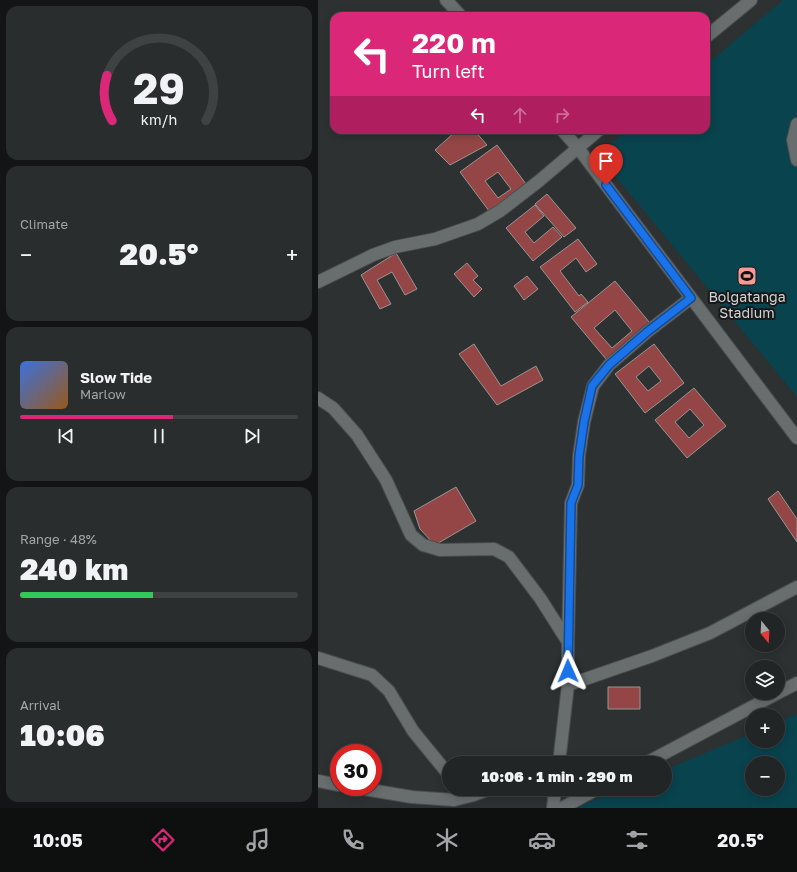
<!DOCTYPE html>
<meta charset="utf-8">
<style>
body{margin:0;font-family:"Golos Text",sans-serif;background:#2a2d2e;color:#f1f3f6;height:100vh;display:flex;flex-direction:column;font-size:15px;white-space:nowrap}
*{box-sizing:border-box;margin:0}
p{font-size:13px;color:#a2a5a7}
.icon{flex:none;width:22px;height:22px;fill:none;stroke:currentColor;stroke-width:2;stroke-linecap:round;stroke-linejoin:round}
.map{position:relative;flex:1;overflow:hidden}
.panel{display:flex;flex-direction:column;gap:6px;padding:6px;background:#131415;width:318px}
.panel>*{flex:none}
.hud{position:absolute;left:12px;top:12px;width:380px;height:122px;border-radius:12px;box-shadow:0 2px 10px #0003,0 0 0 1px #3f4243;background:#db2777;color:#fff;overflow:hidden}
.needle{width:26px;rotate:162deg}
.tools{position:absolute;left:427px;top:612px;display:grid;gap:8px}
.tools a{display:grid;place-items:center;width:40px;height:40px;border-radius:50%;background:#222526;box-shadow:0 2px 10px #0003,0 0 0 1px #3f4243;font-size:20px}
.speed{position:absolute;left:12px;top:744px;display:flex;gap:8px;font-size:20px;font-weight:700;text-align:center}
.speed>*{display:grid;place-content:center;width:52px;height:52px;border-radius:50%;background:#222526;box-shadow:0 2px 10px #0003,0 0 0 1px #3f4243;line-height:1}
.speed .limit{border:6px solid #d22;background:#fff;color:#111}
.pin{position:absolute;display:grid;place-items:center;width:34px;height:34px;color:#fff;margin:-41px -17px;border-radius:50% 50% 50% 0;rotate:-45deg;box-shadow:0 0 4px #0007}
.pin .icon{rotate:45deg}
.me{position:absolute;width:44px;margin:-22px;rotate:359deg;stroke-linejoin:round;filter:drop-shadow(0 0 3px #0008)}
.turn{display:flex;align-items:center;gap:14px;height:84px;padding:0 16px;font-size:18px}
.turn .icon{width:52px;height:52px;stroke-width:2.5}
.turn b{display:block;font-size:28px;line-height:34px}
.lanes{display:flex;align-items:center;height:38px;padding:0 16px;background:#0003;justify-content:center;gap:20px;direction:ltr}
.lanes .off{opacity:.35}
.big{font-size:30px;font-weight:800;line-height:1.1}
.panel .widget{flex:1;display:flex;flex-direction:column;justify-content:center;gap:6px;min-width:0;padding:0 14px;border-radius:12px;background:#2a2d2e}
.panel .dial{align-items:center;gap:0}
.dial svg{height:104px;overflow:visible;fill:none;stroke:#3f4243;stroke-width:7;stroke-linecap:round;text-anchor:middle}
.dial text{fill:#f1f3f6;stroke:none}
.song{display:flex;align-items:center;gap:12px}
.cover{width:48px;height:48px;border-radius:6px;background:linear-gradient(135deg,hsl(220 70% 55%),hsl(30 70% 35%))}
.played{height:4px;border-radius:2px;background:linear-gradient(90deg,#db2777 55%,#3f4243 55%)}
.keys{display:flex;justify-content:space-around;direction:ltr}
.heat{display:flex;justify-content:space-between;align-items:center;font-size:22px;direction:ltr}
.charge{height:6px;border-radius:3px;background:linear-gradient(90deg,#34c759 48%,#3f4243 0)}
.trip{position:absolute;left:124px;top:756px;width:230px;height:40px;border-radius:20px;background:#222526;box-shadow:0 2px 10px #0003,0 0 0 1px #3f4243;font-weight:800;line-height:40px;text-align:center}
.tabs{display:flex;height:64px;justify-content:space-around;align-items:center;background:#0e0f0f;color:#a2a5a7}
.tabs .icon{width:28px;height:28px}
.tabs .selected{color:#db2777}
.tabs b{font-size:18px;color:#f1f3f6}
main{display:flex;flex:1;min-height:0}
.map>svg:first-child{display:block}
.green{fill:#09434e;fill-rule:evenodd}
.building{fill:#934645;stroke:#9a9594;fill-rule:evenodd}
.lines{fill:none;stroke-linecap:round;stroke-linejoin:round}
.minor-casing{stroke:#4a4d4e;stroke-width:14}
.minor{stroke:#686d6e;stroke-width:12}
.route-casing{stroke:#114b97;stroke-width:10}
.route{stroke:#1a73e8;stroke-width:7}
.labels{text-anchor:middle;stroke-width:4;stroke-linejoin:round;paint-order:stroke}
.poi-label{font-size:14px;fill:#d1d4d5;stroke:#161819}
</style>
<main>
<section class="panel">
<div class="widget dial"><svg viewBox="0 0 100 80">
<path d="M14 69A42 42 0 1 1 86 69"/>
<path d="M14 69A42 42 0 0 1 10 34" stroke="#db2777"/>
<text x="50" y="56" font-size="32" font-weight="700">29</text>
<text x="50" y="72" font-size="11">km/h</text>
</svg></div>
<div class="widget"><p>Climate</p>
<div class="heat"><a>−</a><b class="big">20.5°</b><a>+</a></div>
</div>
<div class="widget">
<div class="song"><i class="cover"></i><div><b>Slow Tide</b><p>Marlow</p></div></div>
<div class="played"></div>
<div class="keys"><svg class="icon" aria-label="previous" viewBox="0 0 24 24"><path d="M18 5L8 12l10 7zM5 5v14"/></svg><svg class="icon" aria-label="pause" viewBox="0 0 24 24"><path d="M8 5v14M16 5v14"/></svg><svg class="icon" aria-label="next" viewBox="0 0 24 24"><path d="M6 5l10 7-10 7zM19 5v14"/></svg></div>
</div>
<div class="widget"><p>Range · 48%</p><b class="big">240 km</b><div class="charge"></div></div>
<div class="widget"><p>Arrival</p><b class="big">10:06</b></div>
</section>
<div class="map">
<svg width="479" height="808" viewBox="0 0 479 808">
<rect width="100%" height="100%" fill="#2d3132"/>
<path class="green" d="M465 0H479V397L280 155 310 130H388V65Z
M479 714V808H261L262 806 303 789H347V770L434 733V741H460V722ZM434 763H460V789H434Z"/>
<path class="building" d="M139 130H156L169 145 132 165 117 150Z
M179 145 208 184 171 211 142 172ZM180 172 193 189 180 198 167 181Z
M229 194 258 228 246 237 217 204Z
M217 205 226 216 207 232 216 243 235 227 244 237 215 261 188 228Z
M260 239 279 264 268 272 258 258 242 271 261 296 263 294 270 302 257 312 222 267Z
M78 253 99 289 87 295 74 272 59 280 73 304 62 309 43 275Z
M149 263 160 276 155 280 164 289 156 297 136 274Z
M209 276 220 289 206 300 196 286Z
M297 281 332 323 288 359 253 317ZM297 310 314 331 294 348 276 328Z
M156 344 183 386 218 366 225 380 179 405 141 354Z
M336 344 366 383 327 413 297 374ZM331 366 343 381 330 391 318 377Z
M376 388 408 426 369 458 337 420ZM372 409 386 425 371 438 357 422Z
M138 487 158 521 117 545 102 529 96 511Z
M460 491 479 519V542L450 499Z
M290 687H322V709H290Z"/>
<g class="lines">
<g class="minor-casing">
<path id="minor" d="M128 0 143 16
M388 37 433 0
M479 124 475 140 479 160
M244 130 260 148 479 438
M0 282 55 255 77 247 117 239 160 224 182 211 221 181 281 130
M0 398 15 408 39 435 68 480 93 535 105 545 122 550 176 549 191 557 222 598 250 642
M0 658 54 675 71 691 95 731 131 775
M250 685V642L253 503 260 485 261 456 266 422 275 386 291 365 329 332 373 298
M460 693 479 683
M241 763 250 685 334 656 392 633 479 587
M328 763 460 693
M0 781 21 785
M34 787 94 797 136 800 156 795 172 789
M235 808 237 789
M244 808 279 789"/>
</g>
<use href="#minor" class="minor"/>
</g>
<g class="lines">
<g class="route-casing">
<path id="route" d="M250 671 253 503 260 485 261 456 266 422 274 386 291 365 329 332 373 298 288 185"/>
</g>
<use href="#route" class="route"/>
</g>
<defs>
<g id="stadium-square" transform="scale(1)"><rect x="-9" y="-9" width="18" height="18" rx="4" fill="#f59b97" stroke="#161819"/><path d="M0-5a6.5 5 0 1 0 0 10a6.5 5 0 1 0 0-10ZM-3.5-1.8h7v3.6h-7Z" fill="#111"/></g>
</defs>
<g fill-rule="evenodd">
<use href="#stadium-square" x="429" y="276"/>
</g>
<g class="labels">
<g class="poi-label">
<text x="429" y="302">Bolgatanga<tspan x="429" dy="16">Stadium</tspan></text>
</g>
</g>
</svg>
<div class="tools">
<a><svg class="needle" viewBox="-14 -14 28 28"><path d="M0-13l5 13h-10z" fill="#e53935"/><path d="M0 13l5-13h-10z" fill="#a2a5a7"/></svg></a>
<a><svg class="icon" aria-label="layers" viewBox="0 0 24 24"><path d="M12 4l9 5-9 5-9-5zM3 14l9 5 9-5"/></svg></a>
<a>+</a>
<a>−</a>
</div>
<div class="speed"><div class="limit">30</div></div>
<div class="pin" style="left:288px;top:185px;background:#d93025"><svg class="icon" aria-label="arrive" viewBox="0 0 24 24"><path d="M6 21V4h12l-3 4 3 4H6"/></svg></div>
<svg class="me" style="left:250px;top:671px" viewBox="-20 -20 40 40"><path d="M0-17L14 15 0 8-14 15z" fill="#1a73e8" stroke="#fff" stroke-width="4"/></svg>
<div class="trip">10:06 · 1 min · 290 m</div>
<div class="hud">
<div class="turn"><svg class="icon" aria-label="left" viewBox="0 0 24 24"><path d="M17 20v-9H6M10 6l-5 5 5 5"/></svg><div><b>220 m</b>Turn left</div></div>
<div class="lanes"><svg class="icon" aria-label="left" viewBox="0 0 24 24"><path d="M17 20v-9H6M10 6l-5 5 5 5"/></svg><svg class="icon off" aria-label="ahead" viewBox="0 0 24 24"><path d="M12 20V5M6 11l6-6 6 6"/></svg><svg class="icon off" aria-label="right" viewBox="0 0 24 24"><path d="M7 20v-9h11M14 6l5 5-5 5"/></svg></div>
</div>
</div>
</main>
<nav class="tabs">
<b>10:05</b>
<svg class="icon selected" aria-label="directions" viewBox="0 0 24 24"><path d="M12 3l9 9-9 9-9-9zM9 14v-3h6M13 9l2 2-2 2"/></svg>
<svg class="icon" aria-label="music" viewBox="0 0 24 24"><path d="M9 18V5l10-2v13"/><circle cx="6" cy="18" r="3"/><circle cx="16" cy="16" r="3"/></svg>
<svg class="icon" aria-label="phone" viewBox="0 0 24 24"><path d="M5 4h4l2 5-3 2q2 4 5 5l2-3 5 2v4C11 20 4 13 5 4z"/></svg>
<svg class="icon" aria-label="climate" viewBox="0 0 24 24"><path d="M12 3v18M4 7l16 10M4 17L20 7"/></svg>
<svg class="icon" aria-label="car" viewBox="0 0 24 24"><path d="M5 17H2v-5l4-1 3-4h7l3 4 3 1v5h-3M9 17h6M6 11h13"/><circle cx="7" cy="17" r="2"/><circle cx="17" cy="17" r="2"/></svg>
<svg class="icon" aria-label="filters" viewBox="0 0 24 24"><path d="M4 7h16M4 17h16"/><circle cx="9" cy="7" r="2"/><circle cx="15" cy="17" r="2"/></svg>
<b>20.5°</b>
</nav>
